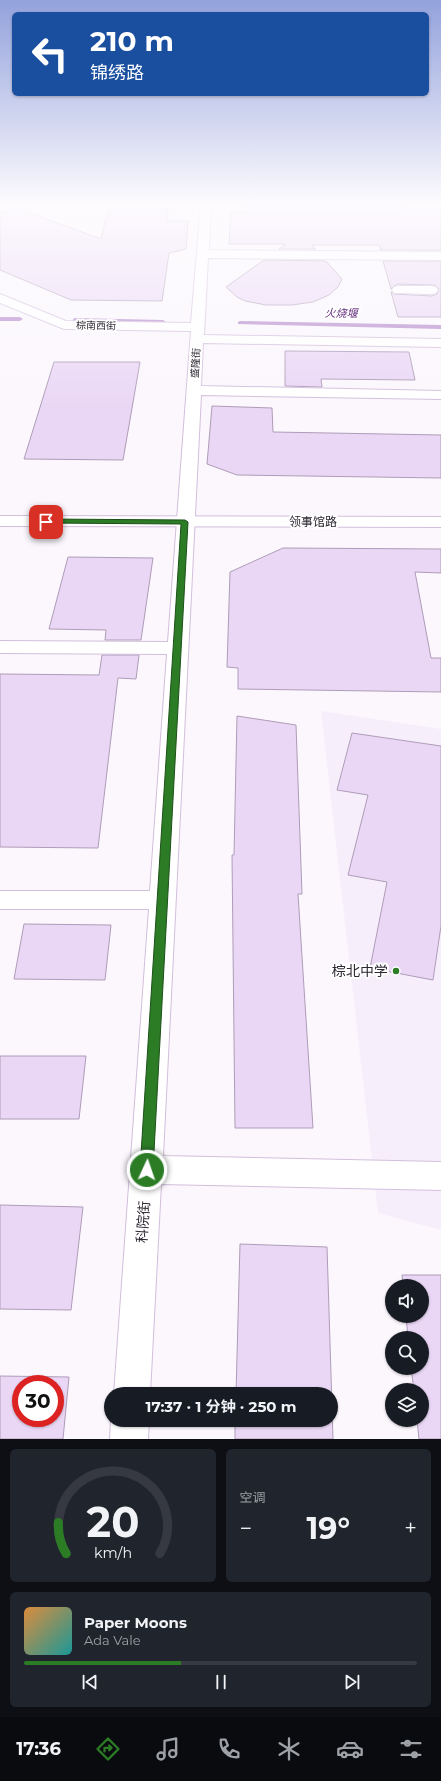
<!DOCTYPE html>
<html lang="zh">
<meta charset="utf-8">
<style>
body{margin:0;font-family:Montserrat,"Noto Sans SC",sans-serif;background:#20242c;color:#f1f3f6;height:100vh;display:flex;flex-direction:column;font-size:15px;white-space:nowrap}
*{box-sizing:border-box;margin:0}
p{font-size:13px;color:#9ea1a6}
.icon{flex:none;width:22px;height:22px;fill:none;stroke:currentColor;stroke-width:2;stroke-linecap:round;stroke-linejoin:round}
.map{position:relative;height:1439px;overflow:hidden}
.panel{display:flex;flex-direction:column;gap:10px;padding:10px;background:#0d0f14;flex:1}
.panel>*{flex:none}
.top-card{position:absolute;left:12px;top:12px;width:417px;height:84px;border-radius:6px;box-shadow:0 1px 3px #0004;background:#1a4fa0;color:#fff;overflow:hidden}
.controls{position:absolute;left:385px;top:1279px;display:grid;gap:8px}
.controls a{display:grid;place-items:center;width:44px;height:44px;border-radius:50%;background:#171b24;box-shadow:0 1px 3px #0004;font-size:20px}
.speed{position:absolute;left:12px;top:1375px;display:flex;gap:8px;font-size:20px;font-weight:700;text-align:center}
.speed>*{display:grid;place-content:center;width:52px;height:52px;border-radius:50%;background:#171b24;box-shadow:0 1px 3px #0004;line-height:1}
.speed .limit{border:6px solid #d22;background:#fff;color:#111}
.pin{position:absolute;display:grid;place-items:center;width:34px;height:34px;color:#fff;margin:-17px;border-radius:8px;box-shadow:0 2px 6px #0006}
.me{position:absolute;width:44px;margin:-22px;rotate:3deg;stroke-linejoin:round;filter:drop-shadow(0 0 3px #0008)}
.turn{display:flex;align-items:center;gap:14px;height:84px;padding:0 12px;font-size:18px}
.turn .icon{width:52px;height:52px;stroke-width:2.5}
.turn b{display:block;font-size:28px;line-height:34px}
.big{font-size:30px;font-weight:700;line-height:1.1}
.panel .card{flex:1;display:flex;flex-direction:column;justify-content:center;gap:6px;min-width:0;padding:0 14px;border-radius:6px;background:#20242c}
.panel .dial{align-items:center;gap:0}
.dial svg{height:104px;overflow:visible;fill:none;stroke:#363941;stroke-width:7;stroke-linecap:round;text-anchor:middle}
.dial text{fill:#f1f3f6;stroke:none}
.song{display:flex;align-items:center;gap:12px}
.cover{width:48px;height:48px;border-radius:6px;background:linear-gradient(135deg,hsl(30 70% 55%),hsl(180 70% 35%))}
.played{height:4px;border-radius:2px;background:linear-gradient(90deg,#2c7c26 40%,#363941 40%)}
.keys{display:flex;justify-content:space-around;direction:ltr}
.heat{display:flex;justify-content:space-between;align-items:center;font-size:22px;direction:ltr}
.panel .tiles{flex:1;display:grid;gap:10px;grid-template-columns:1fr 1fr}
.card:last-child{grid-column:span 2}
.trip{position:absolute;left:104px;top:1387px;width:234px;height:40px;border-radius:20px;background:#171b24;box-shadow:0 1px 3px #0004;font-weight:700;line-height:40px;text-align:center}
.tab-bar{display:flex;height:64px;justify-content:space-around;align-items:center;background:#090b0e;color:#9ea1a6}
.tab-bar .icon{width:28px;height:28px}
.tab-bar .selected{color:#2c7c26}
.tab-bar b{font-size:18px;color:#f1f3f6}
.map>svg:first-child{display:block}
.built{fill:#f7eefc}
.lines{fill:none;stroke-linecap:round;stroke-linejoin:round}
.stream{fill:#b488cb;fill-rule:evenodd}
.building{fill:#ead7f5;stroke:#ae9cb8;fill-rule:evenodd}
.minor-casing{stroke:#d2bfdc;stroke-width:2}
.major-casing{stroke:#d2bfdc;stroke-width:2}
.minor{fill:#fff;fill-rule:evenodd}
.major{fill:#fff;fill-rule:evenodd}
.route{fill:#2c7c26;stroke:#1d5119}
.poi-dot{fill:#2c7c26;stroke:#fff;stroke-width:1.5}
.labels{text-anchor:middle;stroke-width:4;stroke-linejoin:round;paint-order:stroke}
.far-street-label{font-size:10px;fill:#2e2732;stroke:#fff}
.far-water-label{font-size:11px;font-style:italic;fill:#652d7d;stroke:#fff}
.street-label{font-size:12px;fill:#2e2732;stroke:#fff}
.near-poi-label{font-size:14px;fill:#2e2732;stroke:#fff;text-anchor:end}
.near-street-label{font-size:14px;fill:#2e2732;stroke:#fff}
</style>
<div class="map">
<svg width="441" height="1439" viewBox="0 0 441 1439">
<rect width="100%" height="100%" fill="#fbf7fd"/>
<path class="built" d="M321 711 441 729V1230L378 1213Z"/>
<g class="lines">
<path class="stream" d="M0 317H20L23 319 20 321H0Z
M75 318 163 320 166 322 163 324 73 321V319Z
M240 321 441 325V329L238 324V322Z"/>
</g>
<path class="building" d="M247 204H401L402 209H441V250H381L379 245H312L316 249H279L286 244H229L231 211H248Z
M17 208 101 239 108 209H168L167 221H188L186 249 169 253 162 301 71 300 0 270V212Z
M264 260 326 261 342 279 338 287 329 295 313 302 292 305H266L245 301 237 297 226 287Z
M383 261H441V317H398L391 292 394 294 432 296 437 294 439 289 436 286 432 285 398 284 394 286 391 289Z
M285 351 409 352 415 380 321 379 322 387 285 386Z
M54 362H140L123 460 24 459Z
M212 406 272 408 273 432 441 435V478L237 475 207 464Z
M283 548 441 549V573L415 572 431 658H441V692L238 689V668L227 667 230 572Z
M68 557 153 558 141 640H105L106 630 49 629Z
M102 655H139L136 679 118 678 98 848 0 847V674L99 675Z
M237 716 296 725 302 894H298L313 1128H235L232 855H234Z
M352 733 441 746V926L433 980 370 968 387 882 348 875 368 795 337 790Z
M24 924 111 925 105 980 14 979Z
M0 1056H86L79 1119H0Z
M0 1205 83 1207 71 1310 0 1309Z
M240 1244 327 1247 333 1439H235V1420H331V1394H236Z
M402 1275H441V1439H419L417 1420H422V1390H414L411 1368H422V1338H408L406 1316H422V1286H403Z
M0 1376 69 1377 63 1439H0ZM21 1384H55V1418H21Z"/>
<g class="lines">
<g class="minor-casing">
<path id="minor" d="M201 204H211L209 250 441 252V260L208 258 204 335 441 339V347L203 343 201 386 441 391V399L201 395 163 1156 441 1162V1190L161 1184 150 1394H114L149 909H0V891H150L167 654 0 653V641L168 642 191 331 64 329 0 303V294L66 321 191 323Z
M398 286H432L436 287 438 290 436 293 432 294 394 293 392 290 394 287Z
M111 1420H149L148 1439H110Z"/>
</g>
<g class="major-casing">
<path id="major" d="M0 516 441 517V527L0 526Z"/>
</g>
<use href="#minor" class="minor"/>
<use href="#major" class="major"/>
</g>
<linearGradient id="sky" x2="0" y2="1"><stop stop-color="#93a2dc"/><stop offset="0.5" stop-color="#fdfbfe"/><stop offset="1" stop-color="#fdfbfe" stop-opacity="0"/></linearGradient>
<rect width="441" height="406" fill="url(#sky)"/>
<path class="route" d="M46 519 185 520 188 522 153 1170 151 1174 147 1175 142 1174 140 1170 181 524 44 523 42 522Z"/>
<circle class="poi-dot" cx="396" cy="971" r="4"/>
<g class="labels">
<g class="far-street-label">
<text transform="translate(96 325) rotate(1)" y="4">棕南西街</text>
<text transform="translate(195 363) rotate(-86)" y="4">盛隆街</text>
</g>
<g class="far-water-label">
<text transform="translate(341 313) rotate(1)" y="4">火烧堰</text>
</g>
<g class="street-label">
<text x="313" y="526">领事馆路</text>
</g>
<g class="near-poi-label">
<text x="388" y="976">棕北中学</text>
</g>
<g class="near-street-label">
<text transform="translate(143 1222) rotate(-86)" y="5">科院街</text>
</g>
</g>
</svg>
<div class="controls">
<a><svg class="icon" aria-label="sound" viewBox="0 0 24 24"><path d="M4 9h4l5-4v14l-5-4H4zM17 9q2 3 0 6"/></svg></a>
<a><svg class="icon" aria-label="search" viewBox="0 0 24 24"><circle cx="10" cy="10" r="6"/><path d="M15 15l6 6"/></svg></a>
<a><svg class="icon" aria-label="layers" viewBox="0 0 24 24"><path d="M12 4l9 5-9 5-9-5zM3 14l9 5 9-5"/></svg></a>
</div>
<div class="speed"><div class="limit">30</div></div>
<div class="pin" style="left:46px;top:522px;background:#d93025"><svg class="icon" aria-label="arrive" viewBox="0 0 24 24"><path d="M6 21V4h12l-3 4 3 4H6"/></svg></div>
<svg class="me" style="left:147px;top:1170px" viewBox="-20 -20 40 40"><circle r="17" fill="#2c7c26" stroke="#fff" stroke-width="3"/><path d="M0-11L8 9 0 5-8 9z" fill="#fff"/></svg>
<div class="trip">17:37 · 1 分钟 · 250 m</div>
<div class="top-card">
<div class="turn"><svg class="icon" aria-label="left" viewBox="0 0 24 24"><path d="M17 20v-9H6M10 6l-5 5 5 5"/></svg><div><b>210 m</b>锦绣路</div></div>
</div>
</div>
<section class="panel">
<div class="tiles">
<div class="card dial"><svg viewBox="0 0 100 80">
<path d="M14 69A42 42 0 1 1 86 69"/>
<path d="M14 69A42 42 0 0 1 8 45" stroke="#2c7c26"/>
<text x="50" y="56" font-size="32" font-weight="700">20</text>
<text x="50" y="72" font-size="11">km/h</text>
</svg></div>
<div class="card"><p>空调</p>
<div class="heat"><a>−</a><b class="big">19°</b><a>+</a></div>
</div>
<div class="card">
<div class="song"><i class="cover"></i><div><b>Paper Moons</b><p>Ada Vale</p></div></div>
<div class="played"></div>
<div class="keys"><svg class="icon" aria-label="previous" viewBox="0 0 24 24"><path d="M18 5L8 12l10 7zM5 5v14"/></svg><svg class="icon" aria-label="pause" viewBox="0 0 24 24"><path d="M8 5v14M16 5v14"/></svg><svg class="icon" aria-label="next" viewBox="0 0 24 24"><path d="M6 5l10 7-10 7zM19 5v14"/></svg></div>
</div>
</div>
</section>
<nav class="tab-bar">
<b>17:36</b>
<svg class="icon selected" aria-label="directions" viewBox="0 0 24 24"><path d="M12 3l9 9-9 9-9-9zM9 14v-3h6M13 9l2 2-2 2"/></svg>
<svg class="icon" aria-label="music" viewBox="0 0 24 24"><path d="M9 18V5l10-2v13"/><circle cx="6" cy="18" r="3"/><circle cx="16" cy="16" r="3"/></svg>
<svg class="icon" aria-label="phone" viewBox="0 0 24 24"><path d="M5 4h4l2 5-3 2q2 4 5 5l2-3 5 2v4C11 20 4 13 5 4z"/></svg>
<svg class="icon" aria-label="climate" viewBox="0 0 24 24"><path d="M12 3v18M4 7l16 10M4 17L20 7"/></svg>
<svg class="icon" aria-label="car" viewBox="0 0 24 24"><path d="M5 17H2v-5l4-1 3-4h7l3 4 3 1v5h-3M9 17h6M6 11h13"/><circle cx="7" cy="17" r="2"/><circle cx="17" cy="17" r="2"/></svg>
<svg class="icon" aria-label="filters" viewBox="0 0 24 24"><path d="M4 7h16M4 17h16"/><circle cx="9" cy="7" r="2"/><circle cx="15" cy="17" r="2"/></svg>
</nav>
